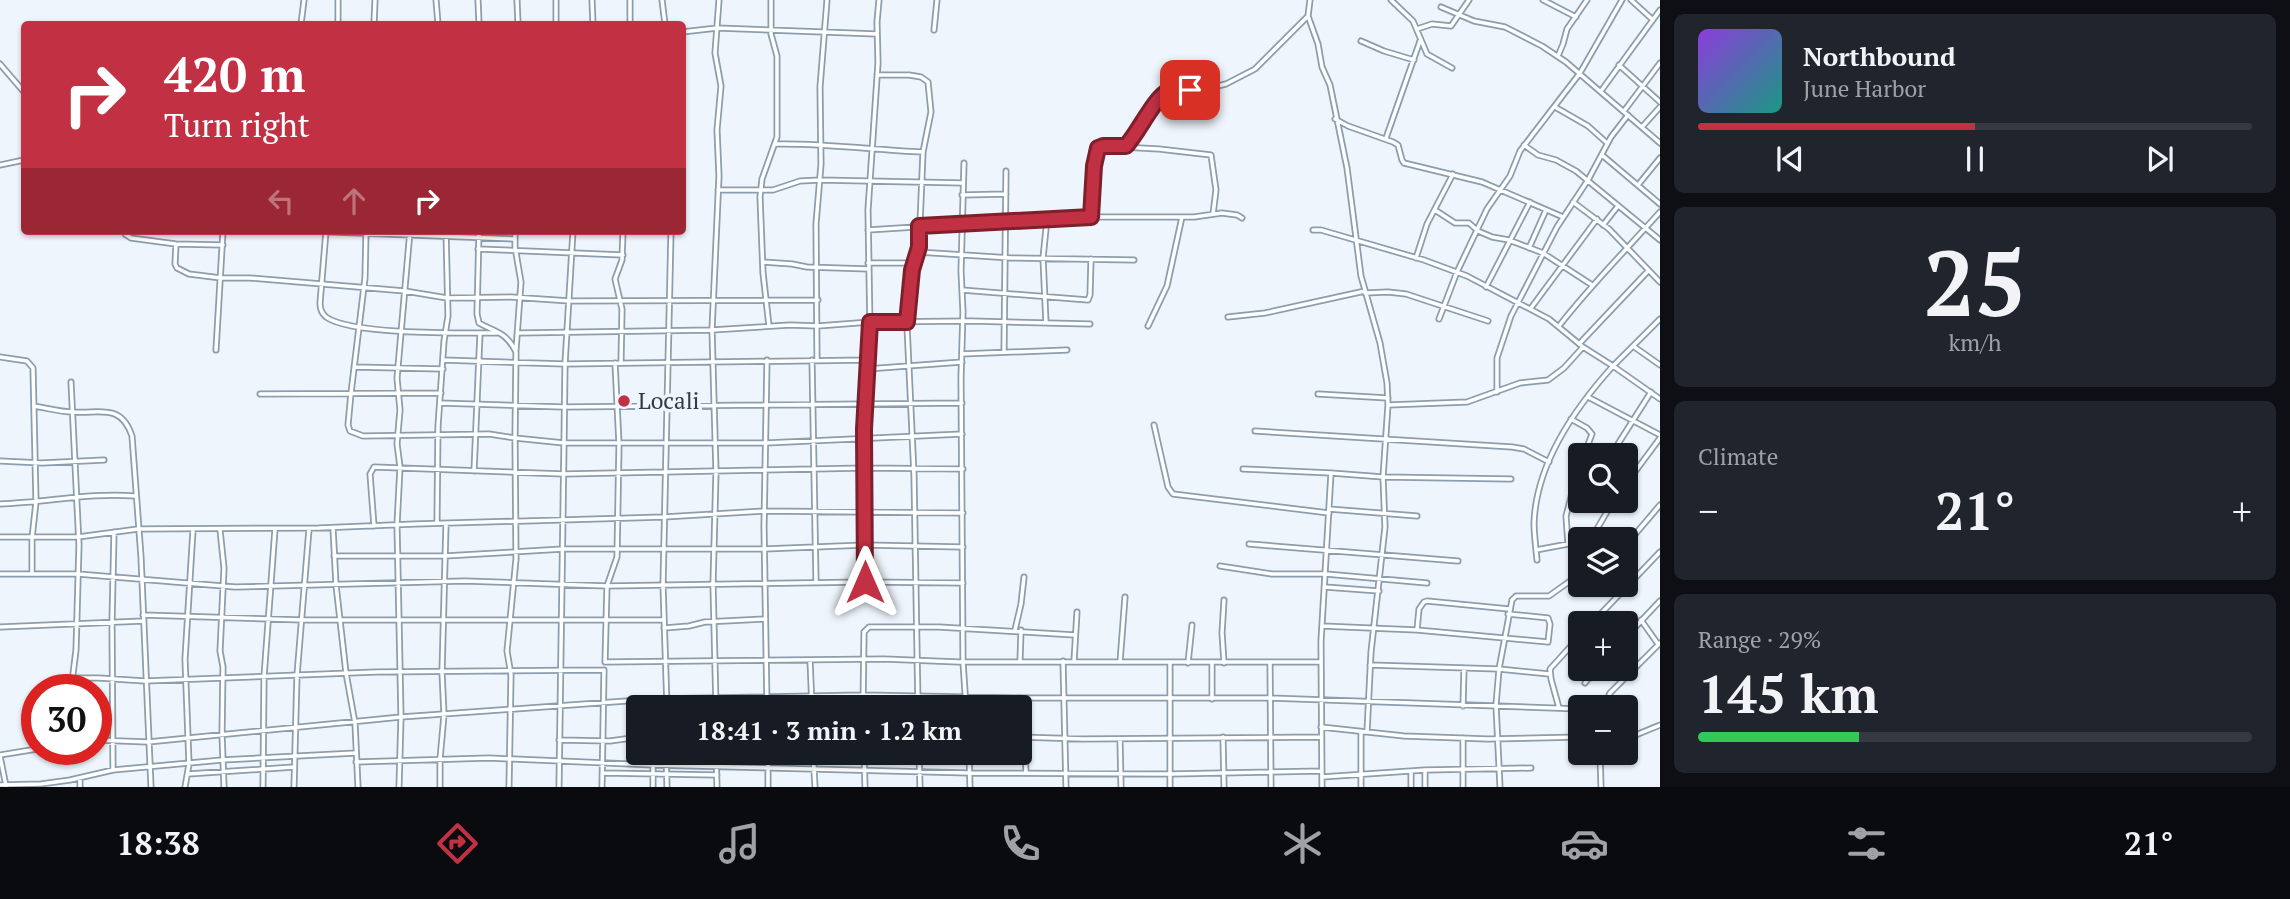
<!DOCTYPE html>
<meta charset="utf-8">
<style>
body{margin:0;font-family:"PT Serif",serif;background:#20242c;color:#f1f3f6;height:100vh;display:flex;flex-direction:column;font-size:26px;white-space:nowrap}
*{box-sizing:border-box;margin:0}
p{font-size:23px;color:#9ea1a6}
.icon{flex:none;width:38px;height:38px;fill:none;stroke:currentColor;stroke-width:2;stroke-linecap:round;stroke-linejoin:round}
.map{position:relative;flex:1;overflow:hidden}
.sheet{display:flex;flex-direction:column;gap:14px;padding:14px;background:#0d0f14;width:630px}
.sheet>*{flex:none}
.banner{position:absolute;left:21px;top:21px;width:665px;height:214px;border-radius:7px;box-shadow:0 2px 5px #0004;background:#c23143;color:#fff;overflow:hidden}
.tools{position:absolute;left:1568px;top:443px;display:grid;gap:14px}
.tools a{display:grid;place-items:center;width:70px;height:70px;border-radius:7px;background:#171b24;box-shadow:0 2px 5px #0004;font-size:35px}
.speed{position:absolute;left:21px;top:674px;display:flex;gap:14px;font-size:35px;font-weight:700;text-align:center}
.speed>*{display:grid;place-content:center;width:91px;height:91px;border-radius:50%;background:#171b24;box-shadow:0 2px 5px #0004;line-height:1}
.speed .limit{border:10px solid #d22;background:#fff;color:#111}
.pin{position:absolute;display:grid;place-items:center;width:60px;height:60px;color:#fff;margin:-30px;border-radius:14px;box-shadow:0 4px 10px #0006}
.me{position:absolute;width:77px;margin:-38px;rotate:0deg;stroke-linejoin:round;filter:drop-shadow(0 0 5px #0008)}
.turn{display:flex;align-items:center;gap:24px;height:147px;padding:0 28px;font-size:32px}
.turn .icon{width:91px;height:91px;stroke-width:2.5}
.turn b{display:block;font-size:49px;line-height:60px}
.lanes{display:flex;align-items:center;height:66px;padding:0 28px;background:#0003;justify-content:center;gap:35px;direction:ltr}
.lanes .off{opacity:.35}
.big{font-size:52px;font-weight:700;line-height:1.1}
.sheet .tile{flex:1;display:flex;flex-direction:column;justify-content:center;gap:10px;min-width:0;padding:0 24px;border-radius:10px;background:#20242c}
.sheet .dial{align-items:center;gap:0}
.dial b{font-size:91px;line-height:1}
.song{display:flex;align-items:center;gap:21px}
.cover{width:84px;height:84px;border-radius:10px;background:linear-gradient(135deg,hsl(270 70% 55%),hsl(170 70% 35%))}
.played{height:7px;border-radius:4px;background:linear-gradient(90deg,#c23143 50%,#363941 50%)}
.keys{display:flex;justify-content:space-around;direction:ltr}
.heat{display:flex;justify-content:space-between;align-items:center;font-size:38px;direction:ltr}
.charge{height:10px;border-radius:5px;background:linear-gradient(90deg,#34c759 29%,#363941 0)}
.trip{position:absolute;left:626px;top:695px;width:406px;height:70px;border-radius:7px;background:#171b24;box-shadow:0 2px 5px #0004;font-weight:700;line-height:70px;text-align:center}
.tabs{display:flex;height:112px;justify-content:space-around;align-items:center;background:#090b0e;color:#9ea1a6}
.tabs .icon{width:49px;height:49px}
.tabs .active{color:#c23143}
.tabs b{font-size:32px;color:#f1f3f6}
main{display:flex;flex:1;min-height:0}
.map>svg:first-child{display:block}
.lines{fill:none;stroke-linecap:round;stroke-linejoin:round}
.street-casing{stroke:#8c9dad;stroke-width:7}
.street{stroke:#fff;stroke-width:3.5}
.route-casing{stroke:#7e202c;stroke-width:18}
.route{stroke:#c23143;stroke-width:12}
.poi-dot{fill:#c23143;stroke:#eef5fc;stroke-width:2.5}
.labels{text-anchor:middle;stroke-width:7;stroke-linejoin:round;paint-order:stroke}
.poi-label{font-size:23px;fill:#343b42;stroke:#eef5fc;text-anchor:start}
</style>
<main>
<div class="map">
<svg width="1660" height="787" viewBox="0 0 1660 787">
<rect width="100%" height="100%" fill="#eef5fc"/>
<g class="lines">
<g class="street-casing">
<path id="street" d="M436 0 438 24
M478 0 479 24
M517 0 518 24
M556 0V24
M592 0 593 24
M630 0V24
M662 0 665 24
M1391 0 1413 21 1427 54 1452 68
M1543 0 1576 17
M1631 0 1653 20
M1441 7 1474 21 1505 27 1542 46 1566 62 1660 143
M1308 16 1318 44 1322 67 1330 85 1347 168 1361 276 1380 343 1387 383 1388 405 1383 477 1331 473 1321 641 1322 787
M301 24 304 0
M338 24V0
M374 24 375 0
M1417 29 1432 24 1451 26 1469 0
M934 30 937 0
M682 32 717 28 877 34
M1361 41 1384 51 1414 60
M1558 56 1563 44 1567 29 1587 0
M0 64 24 92
M1619 65 1660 102
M877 75H909L921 77 928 82 931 112 923 152 919 247 912 270 907 326 914 475 918 707
M1601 91 1660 10
M1555 107 1588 126 1607 143
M1624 111 1660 63
M1335 119 1348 126 1393 142 1398 145 1402 160 1404 163 1482 182 1563 217
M1642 127 1660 107
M1386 138 1420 41
M776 144C825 143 874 150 923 152
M1524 145 1538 155 1556 160 1576 171 1660 240
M1126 146 1146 120 1151 107 1163 94 1169 91 1205 89 1226 84 1255 69 1308 16 1310 0
M1602 155 1660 204
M964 163 961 271 963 312 961 377 963 662 966 707
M0 165 24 160
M1638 185 1660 158
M718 190H773L800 181 820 180 963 183
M962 195 1006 194
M1573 202 1609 229 1660 282
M1435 210 1455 223H1469L1478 231 1492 237 1509 240 1543 253 1592 285
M1091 217 1096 152 1098 148 1103 146 1159 149 1211 155 1216 190 1213 214
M1603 225 1618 206
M868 230 1075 217H1194L1222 213 1237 215 1242 218
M1313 230H1321L1424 260 1467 276 1549 319 1583 347
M125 231V234L131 238 176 244 223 245
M305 231 514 239
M326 231 320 303C320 309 321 313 326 317 351 335 462 333 497 333
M366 231 365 278 351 393 348 425 350 431 363 436 489 434 515 438 516 559 507 651 511 675 509 787
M479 231 477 314 479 323C497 333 506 332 516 352L515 438 564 443 559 787
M515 231V247L521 282 516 350
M573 231 565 364 564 443H766L962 434
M176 244 175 264 177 268 189 274 221 278H250L405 291 447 298 511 297 570 301 818 300
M1529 248 1546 210
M478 249 623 255
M918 252 1011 258 1134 260
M1416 258 1427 224 1453 174
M763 262 792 264 807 267 869 269
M868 263H914
M1486 287 1530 202
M962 290 1088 300 1090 295 1091 259
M1365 293 1388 292 1406 294 1488 321
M1531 308 1597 219
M1228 317 1265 313 1365 291
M1439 319 1457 272 1487 209 1510 176 1520 151 1580 73 1622 0
M1046 323 1043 258 1047 219
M769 326 763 273 760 197 762 179 777 137V56L771 34V0
M1148 326 1167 286 1182 217
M1559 326C1590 286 1626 250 1660 212
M519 333 712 330 790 325 818 326 870 322 971 321 1090 324
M1579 344 1648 271
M1633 346 1660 365
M216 350 223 231
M1004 352 1006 171
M962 354 1067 350
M0 357 27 361 33 368 36 502 32 538V574
M443 360 565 364 868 360
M767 360 764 527 767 707
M812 360 816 582
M817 360 816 224 821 164 820 87 827 0
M621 363 622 309 615 279 622 260 623 231
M354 367 443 369
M867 369 962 362
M1497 392V358L1511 316 1557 227 1588 180 1611 137 1628 115
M260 394 441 393
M1318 394 1388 398
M1588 397 1660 435
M440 403 563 407 962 403
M1388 405 1467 402 1520 383 1548 380 1564 368 1583 347 1613 366 1660 319
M34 406C47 408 60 412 73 412 100 414 121 403 132 436L141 557 151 787
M1571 419 1587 428 1592 434 1584 455
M1154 425 1168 487 1173 494 1329 513
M1255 431 1512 447 1524 449 1549 462
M1611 455 1651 392
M0 461 42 463 104 460
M1243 469 1331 473
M474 471 480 333
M1626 484 1660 438
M0 504C45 503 90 492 135 496
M1329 509 1417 516
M437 522 438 426 444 341 448 316 446 231
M374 526 370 474 374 467 564 474 865 468 963 469
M333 528 336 585 346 673 355 723 358 787
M220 530 224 568 220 651 223 667 222 734 224 787
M0 537H78L138 529 319 528 415 524 664 517 764 511 963 513
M1591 539 1614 500
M1249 544 1458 561
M1626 545 1660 505
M1536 550 1568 544 1566 516 1580 463
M334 556H445L563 549H764L865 545 963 547
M1537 560C1536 548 1534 535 1534 523 1536 465 1575 408 1613 366L1660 399
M1220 566 1272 574H1326L1427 583
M0 574H78L235 587 465 581 607 586 865 582 963 583
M865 582 864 429 870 330 868 210 878 63 877 22 879 0
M1325 587 1379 591
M1224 600 1222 633 1224 663
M143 615 303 620H664
M1641 620 1658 644
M1592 623 1660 552
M1322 626 1417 630 1548 642 1550 624 1548 618 1508 614
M0 627 143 621
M664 628 689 626 705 622 765 619
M1015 630 1021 604 1024 577
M1417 630 1419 609 1424 602 1427 601 1509 609
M1626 637 1660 601
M810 660 812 707
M1020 661 1021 630
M1063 661 1066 787
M1074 661 1077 612
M605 662 884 659 959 662H1321
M605 662 607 586 617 557 619 444 615 363
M1120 662 1125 597
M1188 663 1192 625
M1212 663V699
M1270 663 1271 787
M1370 665 1499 669 1549 674
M74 678H99L145 681 376 672 604 670
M1585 683 1597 668
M71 690 76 650 79 545 71 382
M1023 698 1026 773
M1463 706 1464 668
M667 707 663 585 671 231
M716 707 713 584 716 472 712 330 719 176 717 130 721 86 715 53 719 0
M863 707 864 632 869 627H939L1075 635
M1604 707 1610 693 1660 643
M1559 708 1551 679 1550 669 1580 636
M1321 727 1404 736 1488 739 1580 737
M1367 732 1371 652 1385 527 1383 477 1511 479
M1020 737 1083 739 1321 737
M1223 737 1224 787
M1463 738V787
M1120 739 1121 787
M1626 739 1660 725
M96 740 148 742 401 717 654 699 863 695 1023 698H1270L1580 709
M559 740 610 741 639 737
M666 752 667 787
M716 752 717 787
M813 752 815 787
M864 752 865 787
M919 752 920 787
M969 752 970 787
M1600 752 1601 787
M0 755 37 749
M0 756 6 786
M356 762 489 758 653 765 969 773 1171 774 1322 771
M113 770 112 622 114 532
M1425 770V787
M1411 771V787
M603 773 717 775
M188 774 294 767
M1322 777 1425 770 1531 768
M80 778V787
M0 785 41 784 70 780 113 770 222 760 356 753
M185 787 189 764 185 659 193 530
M263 787 264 677 275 529
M294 787 297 675 309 529
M399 787 401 717 397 525 400 467 397 444 400 410 397 378 410 231
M440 787V759L444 715 442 672 446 524
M602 787 604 670
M653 787V752
M768 787V752
M1170 787V662
M1361 787V732
M1500 787 1496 705 1499 669 1512 600 1516 596H1549L1580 574"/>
</g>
<use href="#street" class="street"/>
</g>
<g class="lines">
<g class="route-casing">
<path id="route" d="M865 582 864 429 870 322H907L912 270 919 247V226L1091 217 1094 166 1098 148 1103 146H1126C1138 133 1155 97 1167 92 1173 89 1183 91 1190 90"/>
</g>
<use href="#route" class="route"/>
</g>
<circle class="poi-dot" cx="624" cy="401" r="7"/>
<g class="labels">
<g class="poi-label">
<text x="638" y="409">Locali</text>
</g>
</g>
</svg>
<div class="tools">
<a><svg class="icon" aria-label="search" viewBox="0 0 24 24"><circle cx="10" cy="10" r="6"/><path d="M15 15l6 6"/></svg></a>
<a><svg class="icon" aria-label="layers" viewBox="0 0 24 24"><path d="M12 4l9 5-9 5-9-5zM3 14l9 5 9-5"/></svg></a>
<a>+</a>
<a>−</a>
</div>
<div class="speed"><div class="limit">30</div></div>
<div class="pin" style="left:1190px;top:90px;background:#d93025"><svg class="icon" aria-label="arrive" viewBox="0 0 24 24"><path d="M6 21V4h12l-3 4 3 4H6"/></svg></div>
<svg class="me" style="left:865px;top:582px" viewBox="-20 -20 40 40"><path d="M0-17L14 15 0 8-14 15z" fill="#c23143" stroke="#fff" stroke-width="4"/></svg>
<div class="trip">18:41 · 3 min · 1.2 km</div>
<div class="banner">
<div class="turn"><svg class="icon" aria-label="right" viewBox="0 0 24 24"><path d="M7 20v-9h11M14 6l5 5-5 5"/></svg><div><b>420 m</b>Turn right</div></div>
<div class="lanes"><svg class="icon off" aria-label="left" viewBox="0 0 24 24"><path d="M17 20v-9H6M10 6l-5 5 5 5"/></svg><svg class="icon off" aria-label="ahead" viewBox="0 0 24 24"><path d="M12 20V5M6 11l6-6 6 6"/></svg><svg class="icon" aria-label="right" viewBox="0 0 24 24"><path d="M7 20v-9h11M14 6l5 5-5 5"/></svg></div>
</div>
</div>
<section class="sheet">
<div class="tile">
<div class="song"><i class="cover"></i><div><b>Northbound</b><p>June Harbor</p></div></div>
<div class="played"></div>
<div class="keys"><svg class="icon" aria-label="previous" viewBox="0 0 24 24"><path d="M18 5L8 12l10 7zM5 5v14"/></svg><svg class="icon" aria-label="pause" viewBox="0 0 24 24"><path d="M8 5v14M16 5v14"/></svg><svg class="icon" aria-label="next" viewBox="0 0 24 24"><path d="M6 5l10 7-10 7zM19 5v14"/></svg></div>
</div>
<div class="tile dial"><b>25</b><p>km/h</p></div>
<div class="tile"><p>Climate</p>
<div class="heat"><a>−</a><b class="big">21°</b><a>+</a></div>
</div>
<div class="tile"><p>Range · 29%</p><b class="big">145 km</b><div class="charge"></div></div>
</section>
</main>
<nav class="tabs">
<b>18:38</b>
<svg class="icon active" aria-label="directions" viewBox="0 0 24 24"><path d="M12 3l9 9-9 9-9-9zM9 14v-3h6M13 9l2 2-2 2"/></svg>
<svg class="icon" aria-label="music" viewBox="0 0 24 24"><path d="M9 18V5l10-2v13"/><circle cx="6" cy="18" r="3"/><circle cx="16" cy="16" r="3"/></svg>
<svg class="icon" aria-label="phone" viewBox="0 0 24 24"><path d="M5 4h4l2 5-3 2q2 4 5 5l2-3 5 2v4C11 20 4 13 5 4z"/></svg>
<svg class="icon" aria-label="climate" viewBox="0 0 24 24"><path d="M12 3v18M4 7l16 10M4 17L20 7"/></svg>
<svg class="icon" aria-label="car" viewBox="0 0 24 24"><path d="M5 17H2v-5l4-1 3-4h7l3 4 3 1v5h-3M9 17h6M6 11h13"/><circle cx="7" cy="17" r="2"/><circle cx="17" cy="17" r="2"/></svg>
<svg class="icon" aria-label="filters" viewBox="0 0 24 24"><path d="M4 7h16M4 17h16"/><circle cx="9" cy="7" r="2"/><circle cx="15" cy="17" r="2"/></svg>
<b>21°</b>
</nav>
